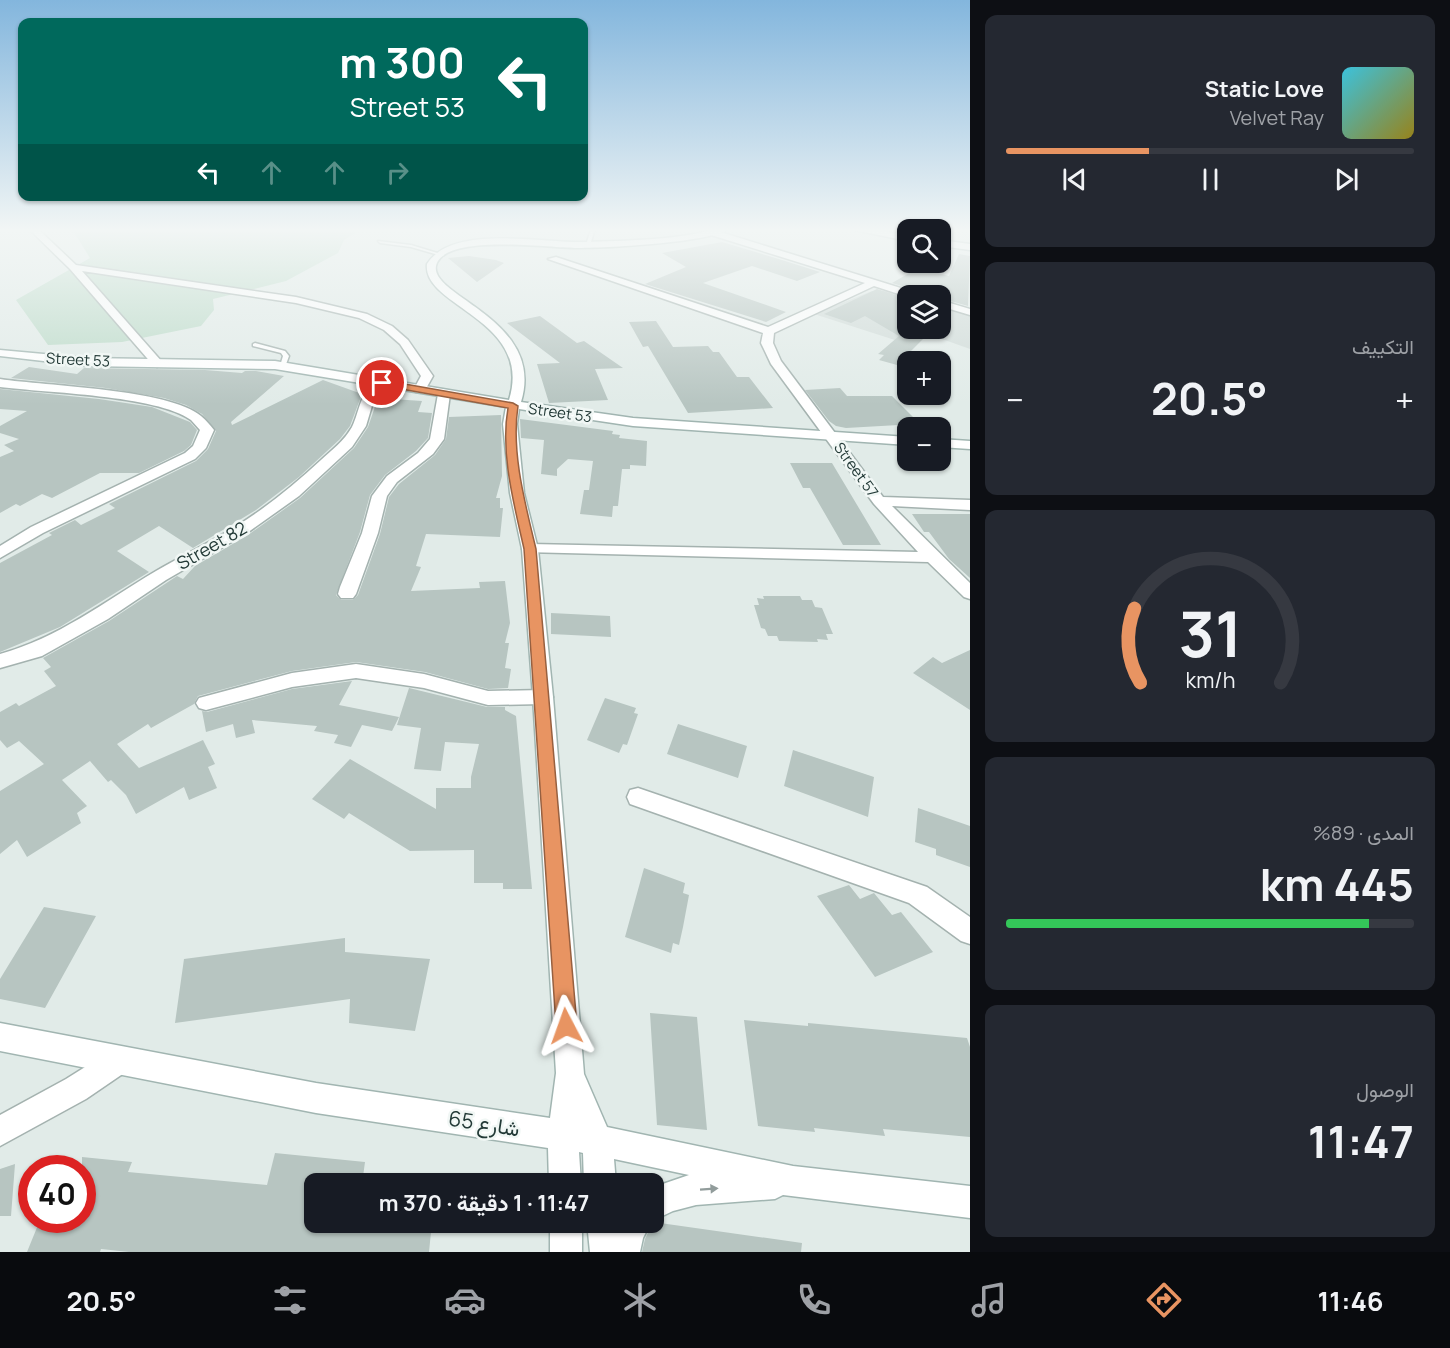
<!DOCTYPE html>
<html lang="ar">
<meta charset="utf-8">
<style>
body{margin:0;font-family:Manrope,Vazirmatn,sans-serif;background:#242831;color:#f1f3f6;direction:rtl;height:100vh;display:flex;flex-direction:column;font-size:22px;white-space:nowrap}
*{box-sizing:border-box;margin:0}
p{font-size:20px;color:#9ea1a6}
.icon{flex:none;width:33px;height:33px;fill:none;stroke:currentColor;stroke-width:2;stroke-linecap:round;stroke-linejoin:round}
.map{position:relative;flex:1;overflow:hidden;direction:ltr}
.panel{display:flex;flex-direction:column;gap:15px;padding:15px;background:#0d0f14;width:480px}
.panel>*{flex:none}
.top-card{position:absolute;left:18px;top:18px;width:570px;height:183px;border-radius:12px;box-shadow:0 2px 4px #0004;direction:rtl;background:#00695c;color:#fff;overflow:hidden}
.controls{position:absolute;left:897px;top:219px;display:grid;gap:12px}
.controls a{display:grid;place-items:center;width:54px;height:54px;border-radius:12px;background:#171b24;box-shadow:0 2px 4px #0004;font-size:30px}
.speed{position:absolute;left:18px;top:1155px;display:flex;gap:12px;font-size:30px;font-weight:700;text-align:center}
.speed>*{display:grid;place-content:center;width:78px;height:78px;border-radius:50%;background:#171b24;box-shadow:0 2px 4px #0004;line-height:1}
.speed .limit{border:9px solid #d22;background:#fff;color:#111}
.pin{position:absolute;display:grid;place-items:center;width:51px;height:51px;color:#fff;margin:-26px;border:3px solid #fff;border-radius:50%;box-shadow:0 2px 6px #0007}
.me{position:absolute;width:66px;margin:-33px;rotate:356deg;stroke-linejoin:round;filter:drop-shadow(0 0 4px #0008)}
.turn{display:flex;align-items:center;gap:21px;height:126px;padding:0 24px;font-size:27px}
.turn .icon{width:78px;height:78px;stroke-width:2.5}
.turn b{display:block;font-size:42px;line-height:51px}
.lanes{display:flex;align-items:center;height:57px;padding:0 24px;background:#0003;justify-content:center;gap:30px;direction:ltr}
.lanes .off{opacity:.35}
.big{font-size:45px;font-weight:700;line-height:1.1}
.panel .tile{flex:1;display:flex;flex-direction:column;justify-content:center;gap:9px;min-width:0;padding:0 21px;border-radius:12px;background:#242831}
.panel .dial{align-items:center;gap:0}
.dial svg{height:156px;overflow:visible;fill:none;stroke:#363941;stroke-width:7;stroke-linecap:round;text-anchor:middle}
.dial text{fill:#f1f3f6;stroke:none}
.song{display:flex;align-items:center;gap:18px}
.cover{width:72px;height:72px;border-radius:9px;background:linear-gradient(135deg,hsl(190 70% 55%),hsl(50 70% 35%))}
.played{height:6px;border-radius:3px;background:linear-gradient(90deg,#e89462 35%,#363941 35%)}
.keys{display:flex;justify-content:space-around;direction:ltr}
.heat{display:flex;justify-content:space-between;align-items:center;font-size:33px;direction:ltr}
.charge{height:9px;border-radius:4px;background:linear-gradient(90deg,#34c759 89%,#363941 0)}
.trip{position:absolute;left:304px;top:1173px;width:360px;height:60px;border-radius:12px;background:#171b24;box-shadow:0 2px 4px #0004;font-weight:700;line-height:60px;text-align:center;direction:rtl}
.dock{display:flex;height:96px;justify-content:space-around;align-items:center;background:#090b0e;color:#9ea1a6}
.dock .icon{width:42px;height:42px}
.dock .current{color:#e89462}
.dock b{font-size:27px;color:#f1f3f6}
main{display:flex;flex:1;min-height:0}
.map>svg:first-child{display:block}
.built{fill:#cfdad7}
.green{fill:#bbdac8}
.building{fill:#b7c5c1}
.lines{fill:none;stroke-linecap:round;stroke-linejoin:round}
.lane-casing{stroke:#a4b2af;stroke-width:3}
.street-casing{stroke:#a4b2af;stroke-width:3}
.secondary-casing{stroke:#a1b5b1;stroke-width:3}
.lane{fill:#fff;fill-rule:evenodd}
.street{fill:#fff;fill-rule:evenodd}
.secondary{fill:#fff;fill-rule:evenodd}
.oneway{fill:#919c9b}
.route{fill:#e89462;stroke:#976040;stroke-width:1.5}
.labels{text-anchor:middle;stroke-width:5;stroke-linejoin:round;paint-order:stroke}
.far-street-label{font-size:15px;fill:#233a37;stroke:#f1f7f5}
.street-label{font-size:18px;fill:#233a37;stroke:#f1f7f5}
.near-street-label{font-size:21px;fill:#233a37;stroke:#f1f7f5}
</style>
<main>
<section class="panel">
<div class="tile">
<div class="song"><i class="cover"></i><div><b>Static Love</b><p>Velvet Ray</p></div></div>
<div class="played"></div>
<div class="keys"><svg class="icon" aria-label="previous" viewBox="0 0 24 24"><path d="M18 5L8 12l10 7zM5 5v14"/></svg><svg class="icon" aria-label="pause" viewBox="0 0 24 24"><path d="M8 5v14M16 5v14"/></svg><svg class="icon" aria-label="next" viewBox="0 0 24 24"><path d="M6 5l10 7-10 7zM19 5v14"/></svg></div>
</div>
<div class="tile"><p>التكييف</p>
<div class="heat"><a>−</a><b class="big">20.5°</b><a>+</a></div>
</div>
<div class="tile dial"><svg viewBox="0 0 100 80">
<path d="M14 69A42 42 0 1 1 86 69"/>
<path d="M14 69A42 42 0 0 1 11 31" stroke="#e89462"/>
<text x="50" y="56" font-size="32" font-weight="700">31</text>
<text x="50" y="72" font-size="11">km/h</text>
</svg></div>
<div class="tile"><p>المدى · 89%</p><b class="big">445 km</b><div class="charge"></div></div>
<div class="tile"><p>الوصول</p><b class="big">11:47</b></div>
</section>
<div class="map">
<svg width="970" height="1252" viewBox="0 0 970 1252">
<rect width="100%" height="100%" fill="#e1ebe8"/>
<path class="built" d="M872 291H887L907 297 908 328H940L941 306 970 315V349L928 334 898 341 814 314Z"/>
<path class="green" d="M72 229H362L344 240 338 253 286 281 213 299 214 310 201 326 122 342 48 345 16 300 90 258Z"/>
<path class="building" d="M722 242 782 260 820 272 797 281 752 266 703 283 786 312 766 322 645 284 686 267 662 253Z
M959 254 970 256 968 306 940 298V289L923 296 921 292 892 283 918 268 949 276Z
M469 256 496 260 504 263 477 282 448 258Z
M877 289 908 299V331L924 338 897 365 879 360 884 355 878 354 899 336 865 316 851 323 824 314Z
M540 316 577 343 584 341 623 368 595 369 608 400 549 403 537 364 560 363 507 323Z
M656 321 673 347 708 346 713 352H719L737 377H749L773 408 688 413 648 346 643 347 629 322Z
M29 367 77 374 84 368 205 370 242 373 245 371H256L284 376 231 422 232 425 323 380 362 394 350 426 340 439 299 477 256 510 193 548 159 526 117 551 149 572 60 627 0 652V563L52 535 49 533 75 520 81 525 115 508 109 504 196 461 208 449 216 431 202 414 186 405 164 398 106 388 11 378Z
M840 388 847 396H892L916 420H911L916 424 846 428 836 426 829 421 805 390Z
M0 389 99 399 152 407 190 422 197 430 191 445 184 451 139 473H100L52 498 42 494 20 506 16 504 0 513V457L14 451 4 445 19 439 0 433V426L27 411 0 409Z
M378 398 422 401 418 412 432 413 428 438 416 451 385 475 370 495 360 532 336 595 341 600H353L358 595 380 534 389 497 399 484 435 455 446 439 449 417 501 415 502 476 496 498H500V508H503L500 537 426 534 416 566 421 567 411 591 480 588 479 582 505 581 510 623 505 643H509L505 668 511 669 508 688 488 689 425 672 356 662 292 671 198 696 194 704 151 728 148 724 117 744 139 768 203 740 215 764 208 767 217 788 189 800 184 787 136 814 126 795 111 780 108 782 90 761 62 780 87 806 77 813 81 823 27 857 17 840 0 854V791L44 764 19 741 7 748 0 740V712L16 703 19 706 56 686 44 671 51 667 43 658 109 621 177 576 183 579 195 566 248 535 300 498 354 448 368 427Z
M520 419 613 431 612 434 620 435 619 438 647 441 646 466 630 465V469H622L618 506H613L612 517 580 514 584 490H589L593 461 568 459 557 469V476L541 474 544 440 521 438Z
M790 463H832L881 545H843L810 488H803Z
M912 514H970V578L949 559 929 532H924Z
M763 596H800L802 600H812L815 607 822 608 833 634H826L828 640 817 639 818 642 779 641 777 636H768L765 629 761 628 754 605H759L757 598 764 599Z
M551 613 610 616 611 637 551 634Z
M970 650V710L913 673 933 657 942 663Z
M352 681 339 705 399 717 392 731 362 725 351 747 334 743 338 735 314 731 317 726 252 720 255 733 236 738 233 724 206 732 202 711 207 712 292 689Z
M409 688 487 707H505V710L516 716 532 889H503V883H474V850L410 851 349 813 344 819 312 799 350 759 436 809V788H471V777L479 744 445 742 441 771 414 769 421 728 397 725Z
M605 698 636 708 634 713 638 714 627 745 623 744 619 753 587 740Z
M678 724 747 746 738 778 667 754Z
M793 750 874 777 868 817 784 786Z
M918 808 970 826V867L936 855V849L915 842Z
M644 868 685 883 683 893 689 895 683 927 679 945 673 943 671 953 625 937Z
M849 885 860 899 874 893 892 915 901 912 933 952 875 977 817 896Z
M44 907 96 916 45 1008 0 999V979Z
M345 938V952L430 959 415 1031 349 1023 350 999 175 1023 184 959Z
M650 1013 697 1017 707 1130 657 1125Z
M744 1020 808 1026V1023L967 1038 970 1047V1137L883 1129 885 1136 814 1128 815 1132 758 1126Z
M275 1153 365 1162 362 1184H315V1222H432L429 1252H129L101 1249 100 1252H27L40 1220H82V1157L132 1162 128 1172 267 1185Z
M15 1164 11 1216H0V1169Z
M653 1222 802 1243 801 1252H642L645 1239Z"/>
<g class="lines">
<g class="lane-casing">
<path id="lane" d="M591 229H595L590 245 588 246 586 245Z
M378 241 411 245 444 255 442 256 411 247 380 243Z
M255 343 285 351 289 356 285 367 280 366 283 356 281 353 253 346V344Z"/>
</g>
<g class="street-casing">
<path id="street" d="M29 229H38L76 265 296 297 367 314 392 326 408 340 433 376 424 392H416L414 389 421 376 400 344 384 330 359 318 296 303 82 271 163 363 157 367 153 365 70 269Z
M714 230 920 294 921 296 908 297 874 286 774 333 773 343 781 361 883 497 970 500V510L892 506 970 583V599L964 597 928 562 524 552 522 549 524 546 530 544 918 552 874 504 771 364 761 343 763 333 548 259 556 257 768 327 865 283 711 235V231Z
M940 300 970 309V315L940 306Z
M0 379C45 386 170 389 201 416 206 420 210 425 214 430L206 448 195 459 43 533 0 558V546L31 527 185 453 193 446 200 430C197 427 194 423 191 420 156 395 46 393 0 387Z
M382 379 388 383 374 399 366 426 352 447 299 496 247 533 166 580 108 619 42 656 0 668V654C58 638 104 602 156 571 182 556 209 543 235 527 266 508 294 485 321 460 332 450 344 441 352 427 360 411 361 385 382 379Z
M444 390 450 394 444 439 433 454 397 482 387 496 378 533 356 594 353 598H341L338 594 340 587 362 533 372 496 387 476 418 453 430 439 438 394Z
M356 664 424 674 488 691 543 690 550 692 553 697 550 702 543 704 488 705 424 688 356 678 292 687 206 710 199 708 196 703 199 698 292 673Z
M638 788 927 887 970 917V944L961 941 909 903 630 804 627 797 630 790Z
M117 1047 127 1051 131 1061 127 1071 86 1099 0 1146V1115L66 1079Z"/>
</g>
<g class="secondary-casing">
<path id="secondary" d="M715 229H728C708 243 604 248 575 248 551 248 443 233 436 266 430 297 546 320 521 402L633 418 908 437V445L633 426 519 409 517 424 524 493 538 549 553 697 584 1074 607 1127 793 1166 970 1186V1218L783 1195 775 1199 696 1205 673 1211 654 1220V1187L689 1175 614 1159 616 1184H584L583 1153 579 1152 581 1184H549L548 1148 316 1113 0 1051V1023L316 1083 550 1118 556 1073 533 697 522 549 510 493 503 424 506 407 275 369 87 366 0 356V350L87 358 275 361 509 400C534 319 422 307 427 264 452 224 543 243 584 242 623 241 678 240 715 229Z
M849 229H869L908 235V241Z
M940 240 970 244V250L940 246Z
M940 439 970 441V449L940 447Z
M550 1222H582V1252H550Z
M587 1222H651L643 1238 640 1252H590Z"/>
</g>
<use href="#lane" class="lane"/>
<use href="#street" class="street"/>
<use href="#secondary" class="secondary"/>
</g>
<defs><path id="oneway-solid" d="M-6-.8H1V-3.2L6.5 0L1 3.2V.8H-6Z" transform="scale(1.5)"/></defs>
<use class="oneway" href="#oneway-solid" transform="translate(709 1189) rotate(-4)"/>
<linearGradient id="sky" x2="0" y2="1"><stop stop-color="#83b6dd"/><stop offset="0.57" stop-color="#f2f6f5"/><stop offset="1" stop-color="#f2f6f5" stop-opacity="0"/></linearGradient>
<rect width="970" height="404" fill="url(#sky)"/>
<path class="route" d="M382 380 513 403 518 406C511 452 525 503 536 549L577 1026 574 1034 566 1037 559 1034 556 1026 524 549C514 504 500 453 508 408L379 385V381Z"/>
<g class="labels">
<g class="far-street-label">
<text transform="translate(78 360) rotate(3)" y="5">Street 53</text>
<text transform="translate(560 413) rotate(8)" y="5">Street 53</text>
<text transform="translate(856 470) rotate(54)" y="5">Street 57</text>
</g>
<g class="street-label">
<text transform="translate(212 546) rotate(-30)" y="6">Street 82</text>
</g>
<g class="near-street-label">
<text transform="translate(484 1124) rotate(9)" y="7">شارع 65</text>
</g>
</g>
</svg>
<div class="controls">
<a><svg class="icon" aria-label="search" viewBox="0 0 24 24"><circle cx="10" cy="10" r="6"/><path d="M15 15l6 6"/></svg></a>
<a><svg class="icon" aria-label="layers" viewBox="0 0 24 24"><path d="M12 4l9 5-9 5-9-5zM3 14l9 5 9-5"/></svg></a>
<a>+</a>
<a>−</a>
</div>
<div class="speed"><div class="limit">40</div></div>
<div class="pin" style="left:382px;top:383px;background:#d93025"><svg class="icon" aria-label="arrive" viewBox="0 0 24 24"><path d="M6 21V4h12l-3 4 3 4H6"/></svg></div>
<svg class="me" style="left:566px;top:1026px" viewBox="-20 -20 40 40"><path d="M0-17L14 15 0 8-14 15z" fill="#e89462" stroke="#fff" stroke-width="4"/></svg>
<div class="trip">11:47 · 1 دقيقة · 370 m</div>
<div class="top-card">
<div class="turn"><svg class="icon" aria-label="left" viewBox="0 0 24 24"><path d="M17 20v-9H6M10 6l-5 5 5 5"/></svg><div><b>300 m</b>Street 53</div></div>
<div class="lanes"><svg class="icon" aria-label="left" viewBox="0 0 24 24"><path d="M17 20v-9H6M10 6l-5 5 5 5"/></svg><svg class="icon off" aria-label="ahead" viewBox="0 0 24 24"><path d="M12 20V5M6 11l6-6 6 6"/></svg><svg class="icon off" aria-label="ahead" viewBox="0 0 24 24"><path d="M12 20V5M6 11l6-6 6 6"/></svg><svg class="icon off" aria-label="right" viewBox="0 0 24 24"><path d="M7 20v-9h11M14 6l5 5-5 5"/></svg></div>
</div>
</div>
</main>
<nav class="dock">
<b>11:46</b>
<svg class="icon current" aria-label="directions" viewBox="0 0 24 24"><path d="M12 3l9 9-9 9-9-9zM9 14v-3h6M13 9l2 2-2 2"/></svg>
<svg class="icon" aria-label="music" viewBox="0 0 24 24"><path d="M9 18V5l10-2v13"/><circle cx="6" cy="18" r="3"/><circle cx="16" cy="16" r="3"/></svg>
<svg class="icon" aria-label="phone" viewBox="0 0 24 24"><path d="M5 4h4l2 5-3 2q2 4 5 5l2-3 5 2v4C11 20 4 13 5 4z"/></svg>
<svg class="icon" aria-label="climate" viewBox="0 0 24 24"><path d="M12 3v18M4 7l16 10M4 17L20 7"/></svg>
<svg class="icon" aria-label="car" viewBox="0 0 24 24"><path d="M5 17H2v-5l4-1 3-4h7l3 4 3 1v5h-3M9 17h6M6 11h13"/><circle cx="7" cy="17" r="2"/><circle cx="17" cy="17" r="2"/></svg>
<svg class="icon" aria-label="filters" viewBox="0 0 24 24"><path d="M4 7h16M4 17h16"/><circle cx="9" cy="7" r="2"/><circle cx="15" cy="17" r="2"/></svg>
<b>20.5°</b>
</nav>
